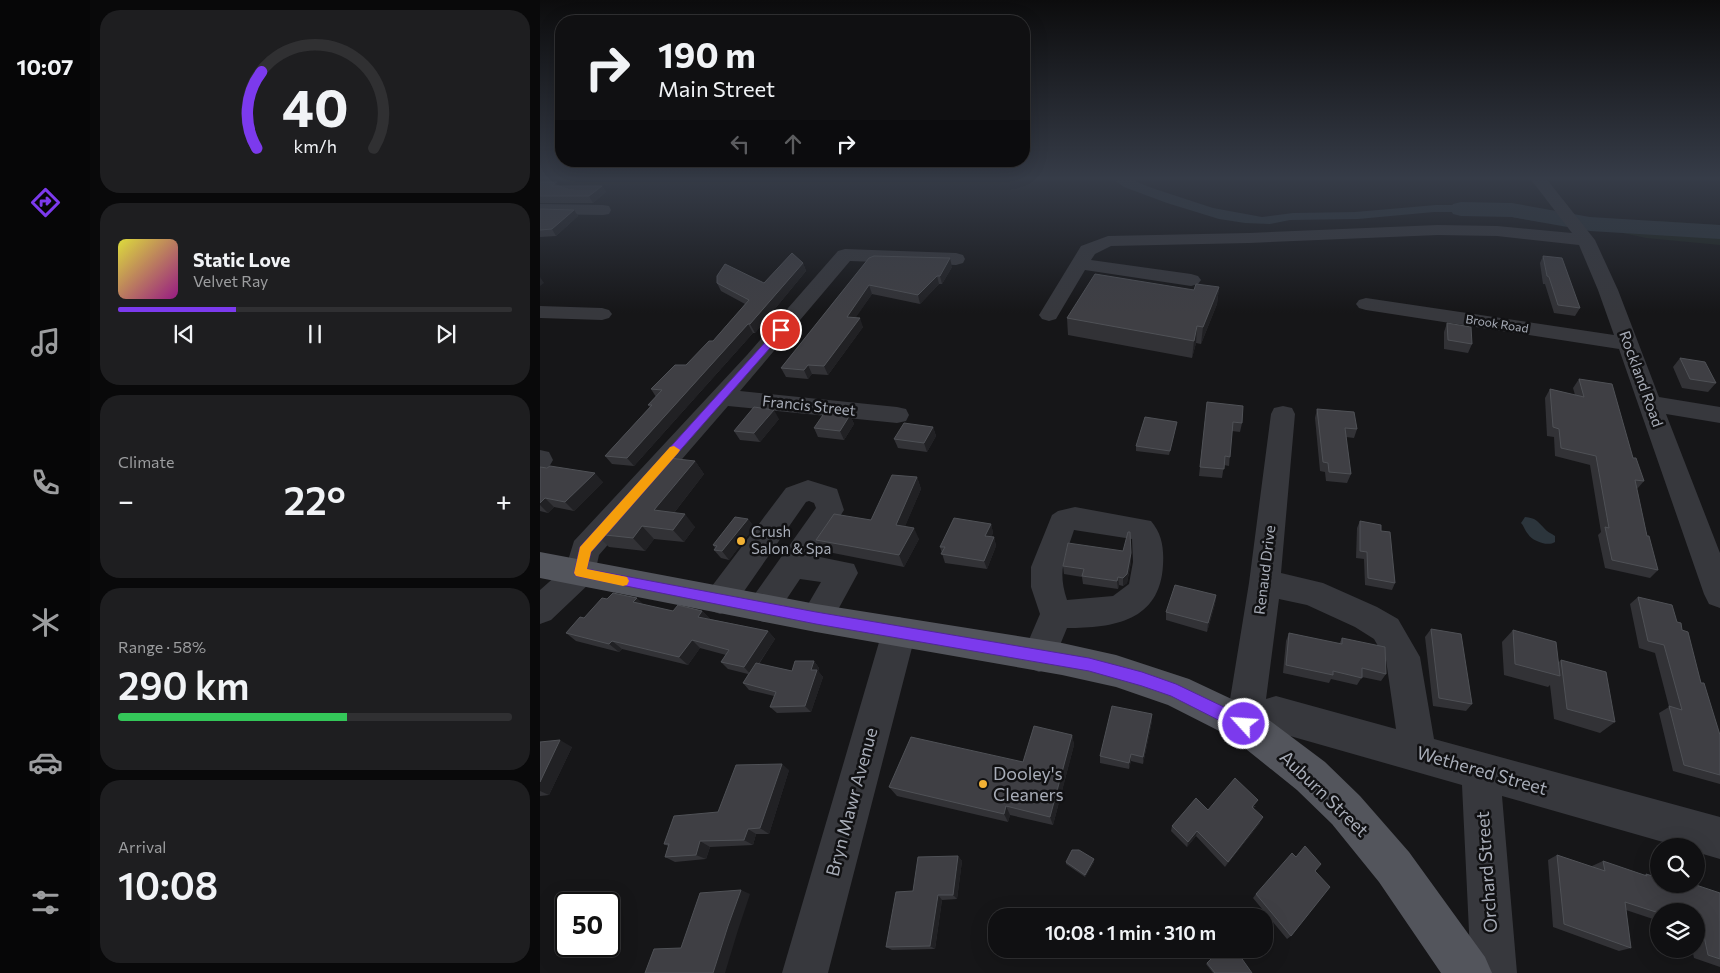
<!DOCTYPE html>
<meta charset="utf-8">
<style>
body{margin:0;font-family:Commissioner,sans-serif;background:#1e1e20;color:#f1f3f6;height:100vh;display:flex;flex-direction:column;font-size:19px;white-space:nowrap}
*{box-sizing:border-box;margin:0}
p{font-size:16px;color:#9c9d9f}
.icon{flex:none;width:28px;height:28px;fill:none;stroke:currentColor;stroke-width:2;stroke-linecap:round;stroke-linejoin:round}
.map{position:relative;flex:1;overflow:hidden}
.panel{display:flex;flex-direction:column;gap:10px;padding:10px;background:#09090a;width:450px}
.panel>*{flex:none}
.hud{position:absolute;left:15px;top:15px;width:475px;height:152px;border-radius:20px;box-shadow:0 5px 20px #0002,0 0 0 1px #303032;background:#101012;color:#f1f3f6;overflow:hidden}
.buttons{position:absolute;left:1110px;top:838px;display:grid;gap:10px}
.buttons a{display:grid;place-items:center;width:55px;height:55px;border-radius:50%;background:#101012;box-shadow:0 5px 20px #0002,0 0 0 1px #303032;font-size:25px}
.speed{position:absolute;left:15px;top:892px;display:flex;gap:10px;font-size:25px;font-weight:700;text-align:center}
.speed>*{display:grid;place-content:center;width:65px;height:65px;border-radius:50%;background:#101012;box-shadow:0 5px 20px #0002,0 0 0 1px #303032;line-height:1}
.speed .limit{border:2px solid #111;border-radius:8px;background:#fff;color:#111}
.pin{position:absolute;display:grid;place-items:center;width:42px;height:42px;color:#fff;margin:-21px;border:2px solid #fff;border-radius:50%;box-shadow:0 1px 5px #0007}
.me{position:absolute;width:55px;margin:-28px;rotate:296deg;stroke-linejoin:round;filter:drop-shadow(0 0 4px #0008)}
.turn{display:flex;align-items:center;gap:18px;height:105px;padding:0 20px;font-size:22px}
.turn .icon{width:65px;height:65px;stroke-width:2.5}
.turn b{display:block;font-size:35px;line-height:42px}
.lanes{display:flex;align-items:center;height:48px;padding:0 20px;background:#0003;justify-content:center;gap:25px;direction:ltr}
.lanes .off{opacity:.35}
.big{font-size:38px;font-weight:600;line-height:1.1}
.panel .card{flex:1;display:flex;flex-direction:column;justify-content:center;gap:8px;min-width:0;padding:0 18px;border-radius:20px;background:#1e1e20}
.panel .dial{align-items:center;gap:0}
.dial svg{height:130px;overflow:visible;fill:none;stroke:#303032;stroke-width:7;stroke-linecap:round;text-anchor:middle}
.dial text{fill:#f1f3f6;stroke:none}
.song{display:flex;align-items:center;gap:15px}
.cover{width:60px;height:60px;border-radius:8px;background:linear-gradient(135deg,hsl(60 70% 55%),hsl(310 70% 35%))}
.played{height:5px;border-radius:2px;background:linear-gradient(90deg,#7c3aed 30%,#303032 30%)}
.keys{display:flex;justify-content:space-around;direction:ltr}
.heat{display:flex;justify-content:space-between;align-items:center;font-size:28px;direction:ltr}
.charge{height:8px;border-radius:4px;background:linear-gradient(90deg,#34c759 58%,#303032 0)}
.trip{position:absolute;left:448px;top:908px;width:285px;height:50px;border-radius:20px;background:#101012;box-shadow:0 5px 20px #0002,0 0 0 1px #303032;font-weight:600;line-height:50px;text-align:center}
main{display:flex;flex:1;min-height:0}
.tabs{display:flex;flex-direction:column;width:90px;justify-content:space-around;align-items:center;background:#060607;color:#9c9d9f}
.tabs .icon{width:35px;height:35px}
.tabs .current{color:#7c3aed}
.tabs b{font-size:22px;color:#f1f3f6}
.map>svg:first-child{display:block}
.green{fill:#1c231d}
.water{fill:#2c353c}
.lines{fill:none;stroke-linecap:round;stroke-linejoin:round}
.river{fill:#2c353c;fill-rule:evenodd}
.minor{fill:#37383d;fill-rule:evenodd}
.major{fill:#53555c;fill-rule:evenodd}
.wall{fill:#323236}
.shaded-wall{fill:#212124}
.building{fill:#3f3f44;stroke:#4f5156}
.route{fill:#7c3aed;stroke:#51269a}
.slow{fill:#f59e0b}
.poi-dot{fill:#f2b134;stroke:#111113;stroke-width:2}
.labels{text-anchor:middle;stroke-width:5;stroke-linejoin:round;paint-order:stroke}
.far-street-label{font-size:12px;fill:#a8adb8;stroke:#111113}
.street-label{font-size:15px;fill:#a8adb8;stroke:#111113}
.poi-label{font-size:15px;fill:#a8adb8;stroke:#111113;text-anchor:start}
.near-street-label{font-size:18px;fill:#a8adb8;stroke:#111113}
.near-poi-label{font-size:18px;fill:#a8adb8;stroke:#111113;text-anchor:start}
</style>
<main>
<nav class="tabs">
<b>10:07</b>
<svg class="icon current" aria-label="directions" viewBox="0 0 24 24"><path d="M12 3l9 9-9 9-9-9zM9 14v-3h6M13 9l2 2-2 2"/></svg>
<svg class="icon" aria-label="music" viewBox="0 0 24 24"><path d="M9 18V5l10-2v13"/><circle cx="6" cy="18" r="3"/><circle cx="16" cy="16" r="3"/></svg>
<svg class="icon" aria-label="phone" viewBox="0 0 24 24"><path d="M5 4h4l2 5-3 2q2 4 5 5l2-3 5 2v4C11 20 4 13 5 4z"/></svg>
<svg class="icon" aria-label="climate" viewBox="0 0 24 24"><path d="M12 3v18M4 7l16 10M4 17L20 7"/></svg>
<svg class="icon" aria-label="car" viewBox="0 0 24 24"><path d="M5 17H2v-5l4-1 3-4h7l3 4 3 1v5h-3M9 17h6M6 11h13"/><circle cx="7" cy="17" r="2"/><circle cx="17" cy="17" r="2"/></svg>
<svg class="icon" aria-label="filters" viewBox="0 0 24 24"><path d="M4 7h16M4 17h16"/><circle cx="9" cy="7" r="2"/><circle cx="15" cy="17" r="2"/></svg>
</nav>
<section class="panel">
<div class="card dial"><svg viewBox="0 0 100 80">
<path d="M14 69A42 42 0 1 1 86 69"/>
<path d="M14 69A42 42 0 0 1 17 22" stroke="#7c3aed"/>
<text x="50" y="56" font-size="32" font-weight="700">40</text>
<text x="50" y="72" font-size="11">km/h</text>
</svg></div>
<div class="card">
<div class="song"><i class="cover"></i><div><b>Static Love</b><p>Velvet Ray</p></div></div>
<div class="played"></div>
<div class="keys"><svg class="icon" aria-label="previous" viewBox="0 0 24 24"><path d="M18 5L8 12l10 7zM5 5v14"/></svg><svg class="icon" aria-label="pause" viewBox="0 0 24 24"><path d="M8 5v14M16 5v14"/></svg><svg class="icon" aria-label="next" viewBox="0 0 24 24"><path d="M6 5l10 7-10 7zM19 5v14"/></svg></div>
</div>
<div class="card"><p>Climate</p>
<div class="heat"><a>−</a><b class="big">22°</b><a>+</a></div>
</div>
<div class="card"><p>Range · 58%</p><b class="big">290 km</b><div class="charge"></div></div>
<div class="card"><p>Arrival</p><b class="big">10:08</b></div>
</section>
<div class="map">
<svg width="1180" height="973" viewBox="0 0 1180 973">
<rect width="100%" height="100%" fill="#161618"/>
<path class="green" d="M1121 221 1180 225V245L1106 238 1065 229 1061 223 1080 224Z"/>
<path class="water" d="M570 177H591L597 182 612 188 673 208 722 217 753 213 815 212 896 205H923L968 210 1016 219 1061 223 1065 229 995 221 945 212H894L818 219 750 220 730 224 705 223 679 219 627 203 584 187Z
M985 517C996 518 997 521 1004 528 1007 532 1011 533 1015 536V542C1008 547 992 541 988 534 985 531 984 526 981 523Z"/>
<g class="lines">
<path class="river" d="M921 202 972 203 1050 217 1180 225V239L1050 231 972 217 921 216 913 214 910 209 913 204Z"/>
<path class="minor" d="M989 177H1005L1055 240 1078 290 1119 397 1180 407V423L1126 414 1180 553V608L1169 604 1164 594 1079 349 826 310 819 308 816 304 819 300 826 298 1074 335 1058 290 1039 245 957 236 898 235 709 243 571 246 555 254 551 260 651 274 658 276 661 280 658 284 651 286 545 270 516 319 509 321 502 319 499 315 541 246 568 236 709 233 898 225 957 226 1032 233Z
M0 204 63 205 69 206 71 210 69 214 63 215 0 214Z
M305 249 416 253 423 255 425 259 423 263 416 265 310 261 200 391 357 407 366 409 369 415 366 421 357 423 188 406 59 555 55 573 51 582 11 620 0 624V590L26 567 34 541 207 355 298 251Z
M0 306 62 308 69 310 72 314 69 318 62 320 0 318Z
M743 406 752 408 755 414 741 573 783 583 837 607 858 619 880 657 894 739 1180 817V859L1156 852V846H1137L962 796 977 973H931L922 785 736 732 704 742 691 737 686 724 709 583 731 414 734 408ZM739 599 767 605 815 627 834 639 846 660 856 729 736 696 726 699Z
M0 450 9 452 13 460 9 467 0 469Z
M268 480 297 489 304 510 275 556 314 564 318 573 288 628 276 632 264 628 260 618 281 582 260 579 234 618 223 622 212 618 207 608 212 598 276 508 274 503 269 501 266 502 191 610 180 614 169 610 164 600 169 590 246 488Z
M535 507 611 521C622 534 624 548 623 565 620 621 574 628 527 628L511 667 499 672 487 667 482 656 500 614 491 587V567L512 515 518 511ZM534 530 592 539 593 562 589 584 573 596 527 600C517 570 525 558 534 530Z
M359 617 371 622 376 632 288 973H242L342 632 347 622Z"/>
<path class="major" d="M0 552 276 604 522 643 576 655 649 679 717 711 785 762 820 796 869 852 945 957 952 973H901L839 882 792 824 757 790 691 737 628 705 576 687 522 675 276 632 0 578Z"/>
</g>
<path class="wall" d="M0 182 20 186H62L66 192 53 203H0Z
M0 209 34 210 38 216 16 236 0 237Z
M1003 256 1040 308 1035 316 1014 313 1005 284H1003L1000 263Z
M329 258 412 267 402 284H399L380 304 332 294 315 318 323 327 288 375 272 374 268 379 246 377 241 368Z
M263 263 266 271 215 333H213L94 466 72 464 65 456 110 407 108 405 116 397 111 389 146 365 173 341 205 304 181 291 177 283H224Z
M679 287 677 304 661 344 656 343 652 358 528 335 527 318 654 290Z
M907 323 932 344 928 353 904 349V332Z
M1140 358 1176 383 1168 392 1142 388 1133 367Z
M1039 379 1093 458 1104 481 1097 489 1107 536 1118 570 1110 578 1065 568 1058 535 1061 532 1050 465 1015 456 1014 437 1007 436 1005 398 1010 389 1035 395 1033 388Z
M667 402 702 423 700 432 692 431 689 466 684 465 682 478 659 476Z
M777 409 817 429 814 438 806 437 811 474 807 483 786 481 785 472 780 471 775 418Z
M310 415 314 424 304 440 278 437 274 428Z
M239 419 220 442 200 440 194 431Z
M636 426 629 455 596 451V446Z
M393 427 396 436 387 452 358 448 354 439Z
M155 461 164 474 134 513 155 527 144 542 114 539 105 551 69 547 56 534 93 500Z
M0 467 63 482 34 511 14 507 8 513 0 511Z
M377 477 381 489 365 526 379 539 364 567 283 551 276 540 331 520Z
M208 519 214 527 189 560 181 558 174 550 175 548 173 545Z
M820 521 841 531 855 583 852 590 825 585 824 559 816 558 817 528Z
M451 524 453 533 451 537H454L456 546 447 569 405 563 400 547Z
M591 562 587 583 583 586 579 585 578 589 543 584 542 577 524 574 523 566Z
M676 595 675 604 667 632 626 620V612Z
M1098 597 1137 622 1142 630 1180 735V784L1133 771 1119 713 1129 707 1115 653 1099 648 1090 604Z
M104 605 133 611H162L170 619 228 631 235 639 219 664 252 671 274 661 279 668 278 671 283 677 271 712 237 713 230 707 234 696 209 690 203 683 208 674 188 669 181 662 186 655 160 648 148 665 82 649 79 652 36 641 26 633 44 618Z
M891 629 932 704 926 711 893 706 885 637Z
M973 630 1019 662 1021 660 1075 722 1060 733 1014 719 1010 685 1008 687 964 675 962 642Z
M749 633 799 644 802 638 846 674 841 681 822 677 817 685 791 679 789 683 743 673 746 641Z
M612 714V721L603 764 591 761 589 769 560 763V756Z
M532 735 534 745 513 825 470 815 468 822 357 796 349 787 483 762Z
M0 742 32 747 9 795 0 796Z
M249 770 229 834H216L213 845 170 847 166 859 135 862 125 857 128 846 124 844Z
M716 806 713 808 720 823 685 867 656 836 647 847 631 831 632 826 668 810Z
M1017 855 1053 867 1052 866 1063 861 1104 875 1106 874 1147 886 1153 884 1180 893V967L1154 958 1152 949H1156V911H1119V921L1086 910 1091 948 1079 951 1013 927 1008 860Z
M418 856 422 861 417 899 402 900 395 949 352 950 346 947 373 891Z
M756 857 775 871 751 936 747 939 713 898 716 894Z
M554 859V862L545 877 526 864V862Z
M667 963 712 973H673L666 964Z"/>
<path class="shaded-wall" d="M17 182 21 188 12 186Z
M62 186 66 192 53 203 49 196Z
M34 210 38 216 16 236 12 229Z
M410 258 412 267 402 284 400 276Z
M263 263 266 271 215 333 210 324Z
M397 276 399 284 380 304 378 295Z
M0 277 4 283 0 286Z
M329 285 332 294 310 326 307 317Z
M679 287 677 304 661 344 663 327Z
M320 318 323 327 288 375 284 366Z
M208 324 213 333 94 466 87 458Z
M657 326 656 343 652 358 654 341Z
M268 365 272 374 268 379 264 370Z
M234 410 239 419 220 442 214 433Z
M310 415 314 424 304 440 300 431Z
M393 427 396 436 387 452 384 443Z
M155 461 164 474 126 523 114 510Z
M55 473 63 482 34 511 25 502Z
M377 477 381 489 361 536 356 525Z
M5 498 14 507 8 513 0 505V503Z
M145 514 155 527 144 542 133 530Z
M208 519 214 527 189 560 182 551Z
M451 524 453 533 448 545 445 536Z
M102 526 114 539 105 551 93 538Z
M374 528 379 539 364 567 359 555Z
M454 537 456 546 447 569 444 561Z
M591 553V562L587 583 583 586V578Z
M578 577 579 585 578 589 577 581Z
M676 595 675 604 667 632 668 623Z
M97 598 105 606 93 602Z
M162 611 170 619 165 625 158 617Z
M228 631 235 639 211 675 204 667Z
M152 640 160 648 148 665 139 657Z
M72 641 82 649 79 652 69 644Z
M274 661 279 668 278 671 283 677 271 712 265 706 271 670Z
M612 714V721L603 764V757Z
M532 735 534 745 513 825 510 817Z
M20 740 32 747 9 795 0 791V782Z
M591 754V761L589 769V763Z
M242 764 249 770 229 834 220 828Z
M466 806 470 815 468 822 464 814Z
M723 817 720 823 685 867 688 862Z
M208 829 216 834 213 845 204 840Z
M657 831 656 836 647 847 648 842Z
M160 841 170 847 166 859 156 855Z
M418 856 422 861 417 899 413 895Z
M554 859V862L545 877V875Z
M201 890 210 894 198 930 185 973H173L188 926Z
M398 895 402 900 395 949 390 946Z"/>
<path class="building" d="M0 182H17L12 186H62L49 196H0Z
M0 209 34 210 12 229 0 230Z
M252 253 263 263 210 324H208L87 458 65 456 112 405H108L122 390 111 389 135 365H146L169 341H173L209 300 177 283V276L185 264 224 283Z
M334 256 410 258 400 276H397L378 295 329 285 307 317 320 318 284 366 268 365 264 370 241 368 329 258Z
M1003 256 1022 258 1040 308 1018 305 1009 277 1007 276Z
M555 274 654 290 656 284 679 287 663 327 657 326 654 341 527 318Z
M907 323 931 327 932 344 908 340Z
M1140 358 1165 362 1176 383 1150 379Z
M1039 379 1072 384 1093 458H1096L1104 481 1095 480 1107 536H1109L1118 570 1072 560 1065 527 1069 528 1056 456 1021 448 1019 429 1013 427 1010 389 1044 397Z
M667 402 703 406 702 423 693 422 690 457 685 456 684 469 660 467Z
M214 407 234 410 214 433 194 431Z
M777 409 814 412 817 429 805 428 811 474 789 472 788 463 783 462Z
M285 412 310 415 300 431 274 428Z
M605 417 637 422 630 451 596 446Z
M364 423 393 427 384 443 354 439Z
M129 458 155 461 114 510 145 514 133 530 102 526 93 538 56 534 86 500H93Z
M10 466 55 473 25 502 5 498 0 503V467L7 468Z
M352 475 377 477 356 525 374 528 359 555 276 540 294 514 331 520Z
M195 517 208 519 182 551 174 550 177 546 173 545Z
M414 518 451 524 445 536 454 537 444 561 401 554 405 547H400Z
M820 521 841 525V531L850 532 855 583 828 578 827 552 820 551Z
M588 532H590L591 553 587 574 583 578 578 577 577 581 542 576 544 569 523 566 528 543 583 551Z
M635 585 676 595 668 623 626 612Z
M73 593 97 598 93 602 133 611 138 605 162 611 158 617 228 631 204 667 181 662 189 650 152 640 139 657 72 641 69 644 26 633 40 617 44 618 62 598 67 599Z
M1098 597 1132 605 1137 622 1141 623 1142 630 1148 632 1161 683H1164L1180 735V775L1144 765 1129 706 1142 710 1124 645 1108 641Z
M891 629 921 634 932 704 899 698Z
M973 630 1016 642 1020 676 975 664Z
M749 633 802 644V638L845 647 846 674 822 668V678L793 671V675L746 665Z
M1021 660 1066 672 1075 722 1027 709Z
M255 661H274L271 670H277L265 706 230 707 236 692 203 683 216 663 252 671Z
M572 706 612 714 603 757 591 754 589 763 560 756Z
M494 726 532 735 510 817 466 806 464 814 349 787 371 737 483 762Z
M20 740 0 782V742Z
M242 764 220 828 208 829 204 840 160 841 156 855 125 857 129 844H124L134 816 178 812 196 765Z
M695 778 718 800 712 807 723 817 688 862 657 831 648 842 632 826 656 798 668 810Z
M765 846 781 864 775 871 790 887 751 936 716 894 752 853 756 857Z
M532 850H539L554 859 545 875 526 862Z
M1017 855 1065 871 1063 861 1107 876 1106 874 1119 878V884H1138L1154 888 1153 884 1180 893V959L1168 955 1162 927 1156 926V911H1119V913L1085 902 1091 948 1024 924Z
M418 856 413 895H398L390 946 346 947 356 892 373 891 378 857Z
M201 890 188 926 173 973H105L114 949 141 948 160 893Z
M681 949H695L712 973H675L667 963Z"/>
<linearGradient id="sky" x2="0" y2="1"><stop stop-color="#0c0c0d"/><stop offset="0.57" stop-color="#363c48"/><stop offset="1" stop-color="#363c48" stop-opacity="0"/></linearGradient>
<rect width="1180" height="313" fill="url(#sky)"/>
<path class="route" d="M241 327 244 328V332L51 552 47 569 276 612 549 658 602 672 636 684 709 719 711 724 709 730 704 732 698 730 631 696 602 686 549 671 276 624 36 576 34 573 40 547 238 328Z"/>
<path class="slow" d="M134 446 140 450 138 453 51 552 47 569 87 577 89 581 87 585 83 586 36 576 34 573 40 547 130 447Z"/>
<g class="poi-dot">
<circle cx="201" cy="541" r="5"/>
<circle cx="443" cy="784" r="5"/>
</g>
<g class="labels">
<g class="far-street-label">
<text transform="translate(957 324) rotate(9)" y="4">Brook Road</text>
</g>
<g class="street-label">
<text transform="translate(1101 379) rotate(70)" y="5">Rockland Road</text>
<text transform="translate(269 406) rotate(6)" y="5">Francis Street</text>
<text transform="translate(725 570) rotate(-83)" y="5">Renaud Drive</text>
</g>
<g class="poi-label">
<text x="211" y="537">Crush<tspan x="211" dy="17">Salon &amp; Spa</tspan></text>
</g>
<g class="near-street-label">
<text transform="translate(942 771) rotate(16)" y="6">Wethered Street</text>
<text transform="translate(784 794) rotate(44)" y="6">Auburn Street</text>
<text transform="translate(312 802) rotate(-75)" y="6">Bryn Mawr Avenue</text>
<text transform="translate(947 872) rotate(-94)" y="6">Orchard Street</text>
</g>
<g class="near-poi-label">
<text x="453" y="780">Dooley's<tspan x="453" dy="21">Cleaners</tspan></text>
</g>
</g>
</svg>
<div class="buttons">
<a><svg class="icon" aria-label="search" viewBox="0 0 24 24"><circle cx="10" cy="10" r="6"/><path d="M15 15l6 6"/></svg></a>
<a><svg class="icon" aria-label="layers" viewBox="0 0 24 24"><path d="M12 4l9 5-9 5-9-5zM3 14l9 5 9-5"/></svg></a>
</div>
<div class="speed"><div class="limit">50</div></div>
<div class="pin" style="left:241px;top:330px;background:#d93025"><svg class="icon" aria-label="arrive" viewBox="0 0 24 24"><path d="M6 21V4h12l-3 4 3 4H6"/></svg></div>
<svg class="me" style="left:704px;top:724px" viewBox="-20 -20 40 40"><circle r="17" fill="#7c3aed" stroke="#fff" stroke-width="3"/><path d="M0-11L8 9 0 5-8 9z" fill="#fff"/></svg>
<div class="trip">10:08 · 1 min · 310 m</div>
<div class="hud">
<div class="turn"><svg class="icon" aria-label="right" viewBox="0 0 24 24"><path d="M7 20v-9h11M14 6l5 5-5 5"/></svg><div><b>190 m</b>Main Street</div></div>
<div class="lanes"><svg class="icon off" aria-label="left" viewBox="0 0 24 24"><path d="M17 20v-9H6M10 6l-5 5 5 5"/></svg><svg class="icon off" aria-label="ahead" viewBox="0 0 24 24"><path d="M12 20V5M6 11l6-6 6 6"/></svg><svg class="icon" aria-label="right" viewBox="0 0 24 24"><path d="M7 20v-9h11M14 6l5 5-5 5"/></svg></div>
</div>
</div>
</main>
